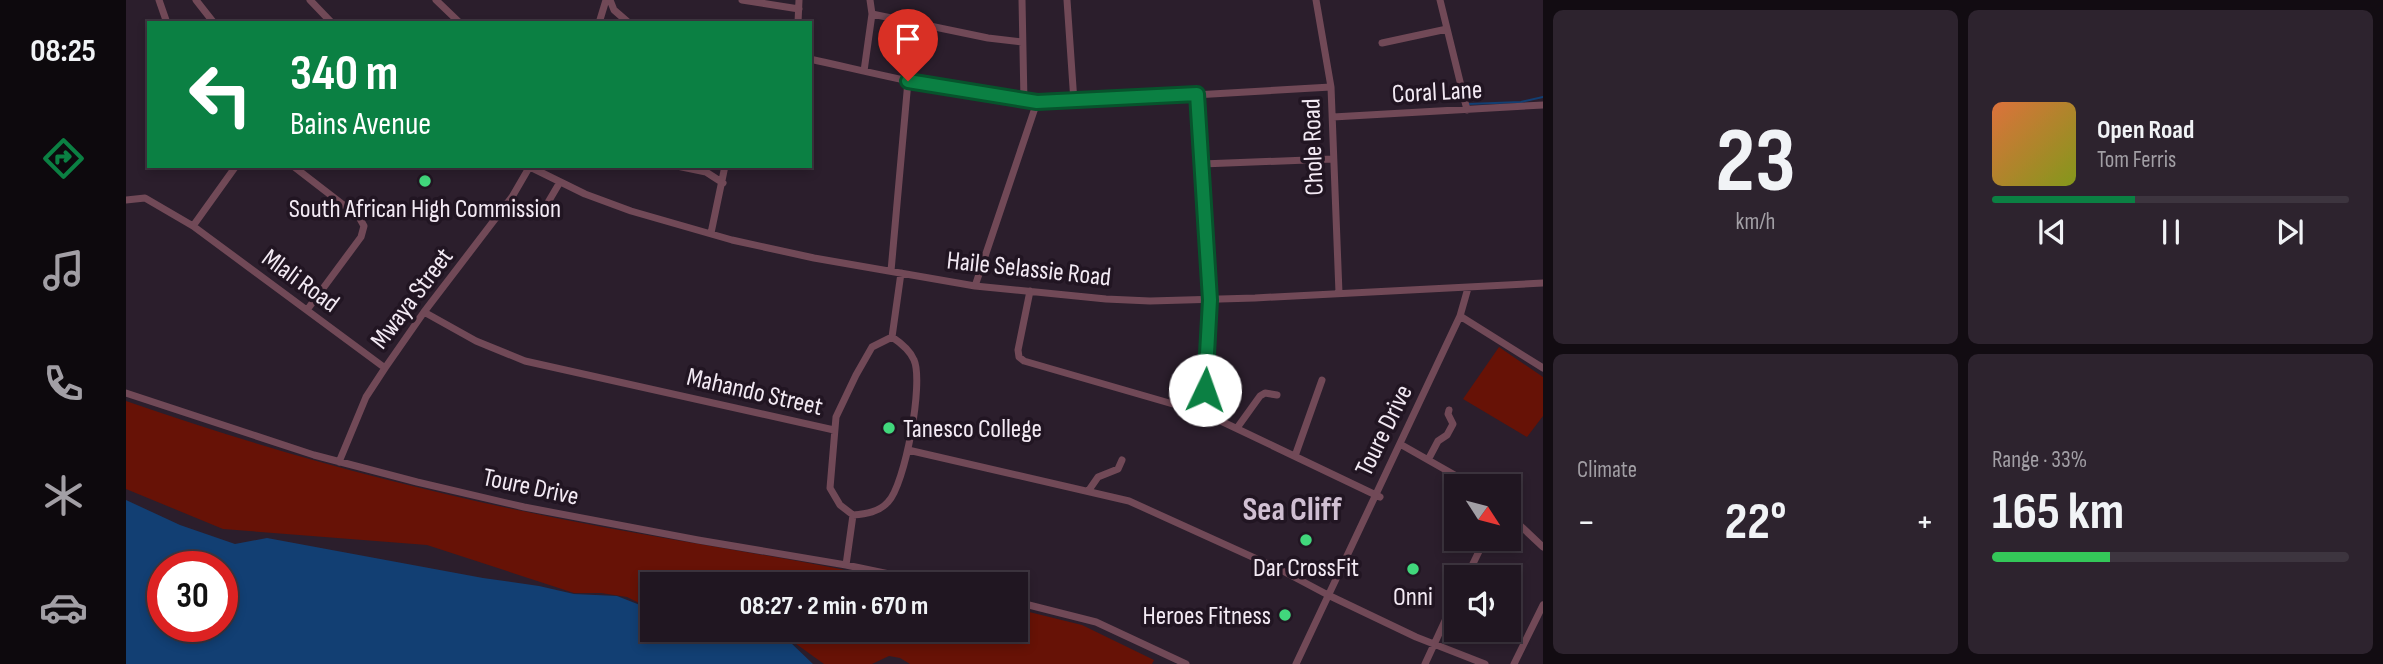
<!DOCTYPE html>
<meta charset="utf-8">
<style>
body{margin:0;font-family:"Sofia Sans Condensed",sans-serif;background:#2d232e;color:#f1f3f6;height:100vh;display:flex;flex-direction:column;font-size:26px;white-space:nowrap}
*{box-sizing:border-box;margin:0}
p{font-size:23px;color:#a29fa5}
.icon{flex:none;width:38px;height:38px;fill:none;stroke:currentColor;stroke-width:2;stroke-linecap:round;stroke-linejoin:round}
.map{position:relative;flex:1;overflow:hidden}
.drawer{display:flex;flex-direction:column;gap:10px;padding:10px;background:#120c12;width:840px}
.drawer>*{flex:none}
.hud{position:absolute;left:21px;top:21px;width:665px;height:147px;border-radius:0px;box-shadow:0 4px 10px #0003,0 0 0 2px #3d353f;background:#0b8043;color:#fff;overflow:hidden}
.needle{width:46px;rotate:126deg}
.fabs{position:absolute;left:1318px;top:474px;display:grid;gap:14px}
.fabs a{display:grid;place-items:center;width:77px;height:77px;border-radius:0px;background:#201621;box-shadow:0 4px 10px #0003,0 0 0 2px #3d353f;font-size:35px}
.speed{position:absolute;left:21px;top:551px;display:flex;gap:14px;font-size:35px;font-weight:700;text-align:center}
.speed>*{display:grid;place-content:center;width:91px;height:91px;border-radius:50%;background:#201621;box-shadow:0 4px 10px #0003,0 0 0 2px #3d353f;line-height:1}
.speed .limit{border:10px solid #d22;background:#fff;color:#111}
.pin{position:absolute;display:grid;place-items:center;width:60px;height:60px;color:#fff;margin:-72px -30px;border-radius:50% 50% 50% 0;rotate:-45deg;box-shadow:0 0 7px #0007}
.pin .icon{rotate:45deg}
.me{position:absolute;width:77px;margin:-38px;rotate:3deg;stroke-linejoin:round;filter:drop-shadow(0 0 5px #0008)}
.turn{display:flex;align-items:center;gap:24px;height:147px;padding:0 28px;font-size:32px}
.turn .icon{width:91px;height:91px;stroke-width:2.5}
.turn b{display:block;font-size:49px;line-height:60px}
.big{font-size:52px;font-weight:700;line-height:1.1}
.drawer .card{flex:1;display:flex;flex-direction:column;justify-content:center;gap:10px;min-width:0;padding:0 24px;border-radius:10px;background:#2d232e}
.drawer .dial{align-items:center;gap:0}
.dial b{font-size:91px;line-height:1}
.song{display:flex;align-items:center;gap:21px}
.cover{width:84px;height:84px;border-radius:10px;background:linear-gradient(135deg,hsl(20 70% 55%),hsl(70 70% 35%))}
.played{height:7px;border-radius:4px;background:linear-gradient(90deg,#0b8043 40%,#3d353f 40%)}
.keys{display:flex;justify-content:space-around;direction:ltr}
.heat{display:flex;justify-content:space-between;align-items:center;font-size:38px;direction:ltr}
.charge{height:10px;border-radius:5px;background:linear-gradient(90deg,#34c759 33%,#3d353f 0)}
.drawer .tiles{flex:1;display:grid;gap:10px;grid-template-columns:repeat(2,1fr)}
.trip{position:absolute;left:514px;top:572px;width:388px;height:70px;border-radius:0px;background:#201621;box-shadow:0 4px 10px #0003,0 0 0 2px #3d353f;font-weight:700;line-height:70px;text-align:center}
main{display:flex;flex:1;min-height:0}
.dock{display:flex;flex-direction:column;width:126px;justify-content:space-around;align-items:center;background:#0d090d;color:#a29fa5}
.dock .icon{width:49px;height:49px}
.dock .selected{color:#0b8043}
.dock b{font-size:32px;color:#f1f3f6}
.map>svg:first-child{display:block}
.green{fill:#671206}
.water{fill:#123f73;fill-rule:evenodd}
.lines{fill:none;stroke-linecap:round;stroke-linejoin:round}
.stream{stroke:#123f73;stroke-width:2}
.minor{stroke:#714957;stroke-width:7}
.route-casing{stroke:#07532c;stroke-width:18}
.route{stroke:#0b8043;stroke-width:12}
.poi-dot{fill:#41d77c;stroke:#211522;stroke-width:2.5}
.labels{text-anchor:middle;stroke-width:7;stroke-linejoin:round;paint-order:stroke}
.street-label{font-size:26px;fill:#f3eaf4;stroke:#211522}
.poi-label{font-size:26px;fill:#f3eaf4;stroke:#211522}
.district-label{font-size:33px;font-weight:bold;fill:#d0bfd2;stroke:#211522}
</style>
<main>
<nav class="dock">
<b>08:25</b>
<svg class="icon selected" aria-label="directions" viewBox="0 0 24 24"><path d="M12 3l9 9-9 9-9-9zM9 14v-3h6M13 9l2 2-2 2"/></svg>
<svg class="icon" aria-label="music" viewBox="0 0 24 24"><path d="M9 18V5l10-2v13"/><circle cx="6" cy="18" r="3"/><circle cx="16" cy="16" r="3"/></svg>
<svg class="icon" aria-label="phone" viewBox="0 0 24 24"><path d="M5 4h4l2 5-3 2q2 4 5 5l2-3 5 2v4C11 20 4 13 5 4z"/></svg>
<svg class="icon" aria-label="climate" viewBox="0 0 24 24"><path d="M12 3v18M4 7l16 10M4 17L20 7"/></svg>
<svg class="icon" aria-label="car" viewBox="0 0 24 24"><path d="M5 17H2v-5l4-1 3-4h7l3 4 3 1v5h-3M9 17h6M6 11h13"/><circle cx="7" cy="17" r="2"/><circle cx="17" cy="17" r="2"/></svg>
</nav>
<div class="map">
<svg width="1417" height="664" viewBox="0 0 1417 664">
<rect width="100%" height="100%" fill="#2b1e2c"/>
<path class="green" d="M1373 347 1417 377V416L1401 437 1337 399Z
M0 401C140 450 284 489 430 518 548 542 667 557 784 584H527V630H554L532 639 526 637 525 626 515 604 501 597 475 593H448L301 545 97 529 0 489Z
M891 609 956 625 1028 660 1026 664H784L774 658 763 656 746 664H698L666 641 650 634 625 640 579 630H891Z"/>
<path class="water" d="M0 500 54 525 109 544 141 538 357 578 413 586 448 594 491 596 514 605 525 638 530 641 561 630H570L608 643H626L651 636 664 642 687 664H0ZM37 567H96V626H37Z"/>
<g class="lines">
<path class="stream" d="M1342 104 1395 102 1417 97"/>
<path class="minor" d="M33 0 41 23
M70 0 88 23
M184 0 206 23
M310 0 334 23
M484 0 488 10 503 23
M616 0 673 9
M896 0 898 101
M941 0 948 102
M1190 0 1205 87 1213 293
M1314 0 1341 110
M746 14 862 38 896 42
M473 23 480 0
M672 23 673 0
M1256 43 1321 29
M684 59C770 78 859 102 948 102L1205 87
M738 71 746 14 744 0
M1071 94 1084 300 1078 413
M1207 117 1417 105
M1076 164 1207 159
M167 166 233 217 238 226 235 237 181 310
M402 166 459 194 505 211 606 240 688 258 849 286 980 299 1024 301 1129 298 1417 283
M551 166 580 172 597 183
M0 200 19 198 67 226 259 368
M414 216 434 182
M67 226 110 166
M585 233 599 166
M765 271 782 81
M849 286 911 102
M904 291 892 350 893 357 898 361 1078 413 1254 497
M298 312 350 341 399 361 708 430
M1334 316 1417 368
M766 337C775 343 784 350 788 360 798 382 779 485 762 502 753 512 740 514 727 515L714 505 704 488 710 417 730 375 746 347Z
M766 337 775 273
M0 393 188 455 291 482 398 507 572 540 720 565 811 584
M1111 428 1134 396 1139 393 1151 395
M1274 444 1348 486
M782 450 1003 501 1155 570 1202 595 1290 637 1359 664
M1169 456 1196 380
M1302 460 1312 441 1321 435 1327 424 1322 414 1323 410
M213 462 240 397 259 368 298 312 386 197 404 166
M963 490 972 477 992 469 996 460
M1382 514 1417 547
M720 565 727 515
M1340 578 1359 539
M891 602 970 622 1060 664
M1170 664 1334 316 1342 288
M1299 664 1330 597
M1388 664 1417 605"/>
</g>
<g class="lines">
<g class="route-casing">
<path id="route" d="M782 81 911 102 1071 94 1084 300 1079 390"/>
</g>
<use href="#route" class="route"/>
</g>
<g class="poi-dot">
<circle cx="299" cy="181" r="7"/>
<circle cx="763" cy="428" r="7"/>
<circle cx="1180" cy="540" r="7"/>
<circle cx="1287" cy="569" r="7"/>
<circle cx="1159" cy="615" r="7"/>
</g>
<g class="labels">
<g class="street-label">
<text transform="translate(1311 91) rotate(-3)" y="9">Coral Lane</text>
<text transform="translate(1186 147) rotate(-92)" y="9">Chole Road</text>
<text transform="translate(903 268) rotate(6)" y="9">Haile Selassie Road</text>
<text transform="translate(175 280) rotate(36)" y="9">Mlali Road</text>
<text transform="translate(285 298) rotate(-53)" y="9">Mwaya Street</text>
<text transform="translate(629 391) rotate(13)" y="9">Mahando Street</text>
<text transform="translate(1257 430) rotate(-64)" y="9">Toure Drive</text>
<text transform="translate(405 486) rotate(12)" y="9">Toure Drive</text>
</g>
<g class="poi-label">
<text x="299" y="217">South African High Commission</text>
<text x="777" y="437" text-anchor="start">Tanesco College</text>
<text x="1180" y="576">Dar CrossFit</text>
<text x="1287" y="605">Onni</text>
<text x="1145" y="624" text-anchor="end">Heroes Fitness</text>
</g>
<g class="district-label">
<text x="1166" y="520">Sea Cliff</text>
</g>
</g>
</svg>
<div class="fabs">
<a><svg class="needle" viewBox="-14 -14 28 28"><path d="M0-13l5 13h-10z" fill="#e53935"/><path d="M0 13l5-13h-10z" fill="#a29fa5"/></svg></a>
<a><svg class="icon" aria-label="sound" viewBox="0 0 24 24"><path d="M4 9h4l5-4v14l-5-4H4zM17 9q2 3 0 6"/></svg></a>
</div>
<div class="speed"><div class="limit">30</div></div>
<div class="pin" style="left:782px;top:81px;background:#d93025"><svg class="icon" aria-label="arrive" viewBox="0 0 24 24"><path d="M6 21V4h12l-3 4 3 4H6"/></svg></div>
<svg class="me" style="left:1079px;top:390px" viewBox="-20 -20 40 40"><circle r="19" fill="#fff"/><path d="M0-13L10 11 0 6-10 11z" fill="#0b8043"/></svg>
<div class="trip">08:27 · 2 min · 670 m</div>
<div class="hud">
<div class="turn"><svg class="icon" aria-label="left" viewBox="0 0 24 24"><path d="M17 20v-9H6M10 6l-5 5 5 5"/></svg><div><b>340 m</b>Bains Avenue</div></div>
</div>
</div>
<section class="drawer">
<div class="tiles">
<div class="card dial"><b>23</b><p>km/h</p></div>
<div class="card">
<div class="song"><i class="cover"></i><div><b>Open Road</b><p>Tom Ferris</p></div></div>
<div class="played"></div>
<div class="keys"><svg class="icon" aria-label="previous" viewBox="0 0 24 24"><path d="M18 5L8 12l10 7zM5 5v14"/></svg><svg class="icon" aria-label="pause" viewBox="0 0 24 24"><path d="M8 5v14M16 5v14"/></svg><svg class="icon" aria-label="next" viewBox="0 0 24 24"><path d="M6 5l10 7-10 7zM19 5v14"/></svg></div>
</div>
<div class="card"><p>Climate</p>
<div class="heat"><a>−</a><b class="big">22°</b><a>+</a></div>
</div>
<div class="card"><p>Range · 33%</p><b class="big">165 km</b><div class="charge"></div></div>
</div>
</section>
</main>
